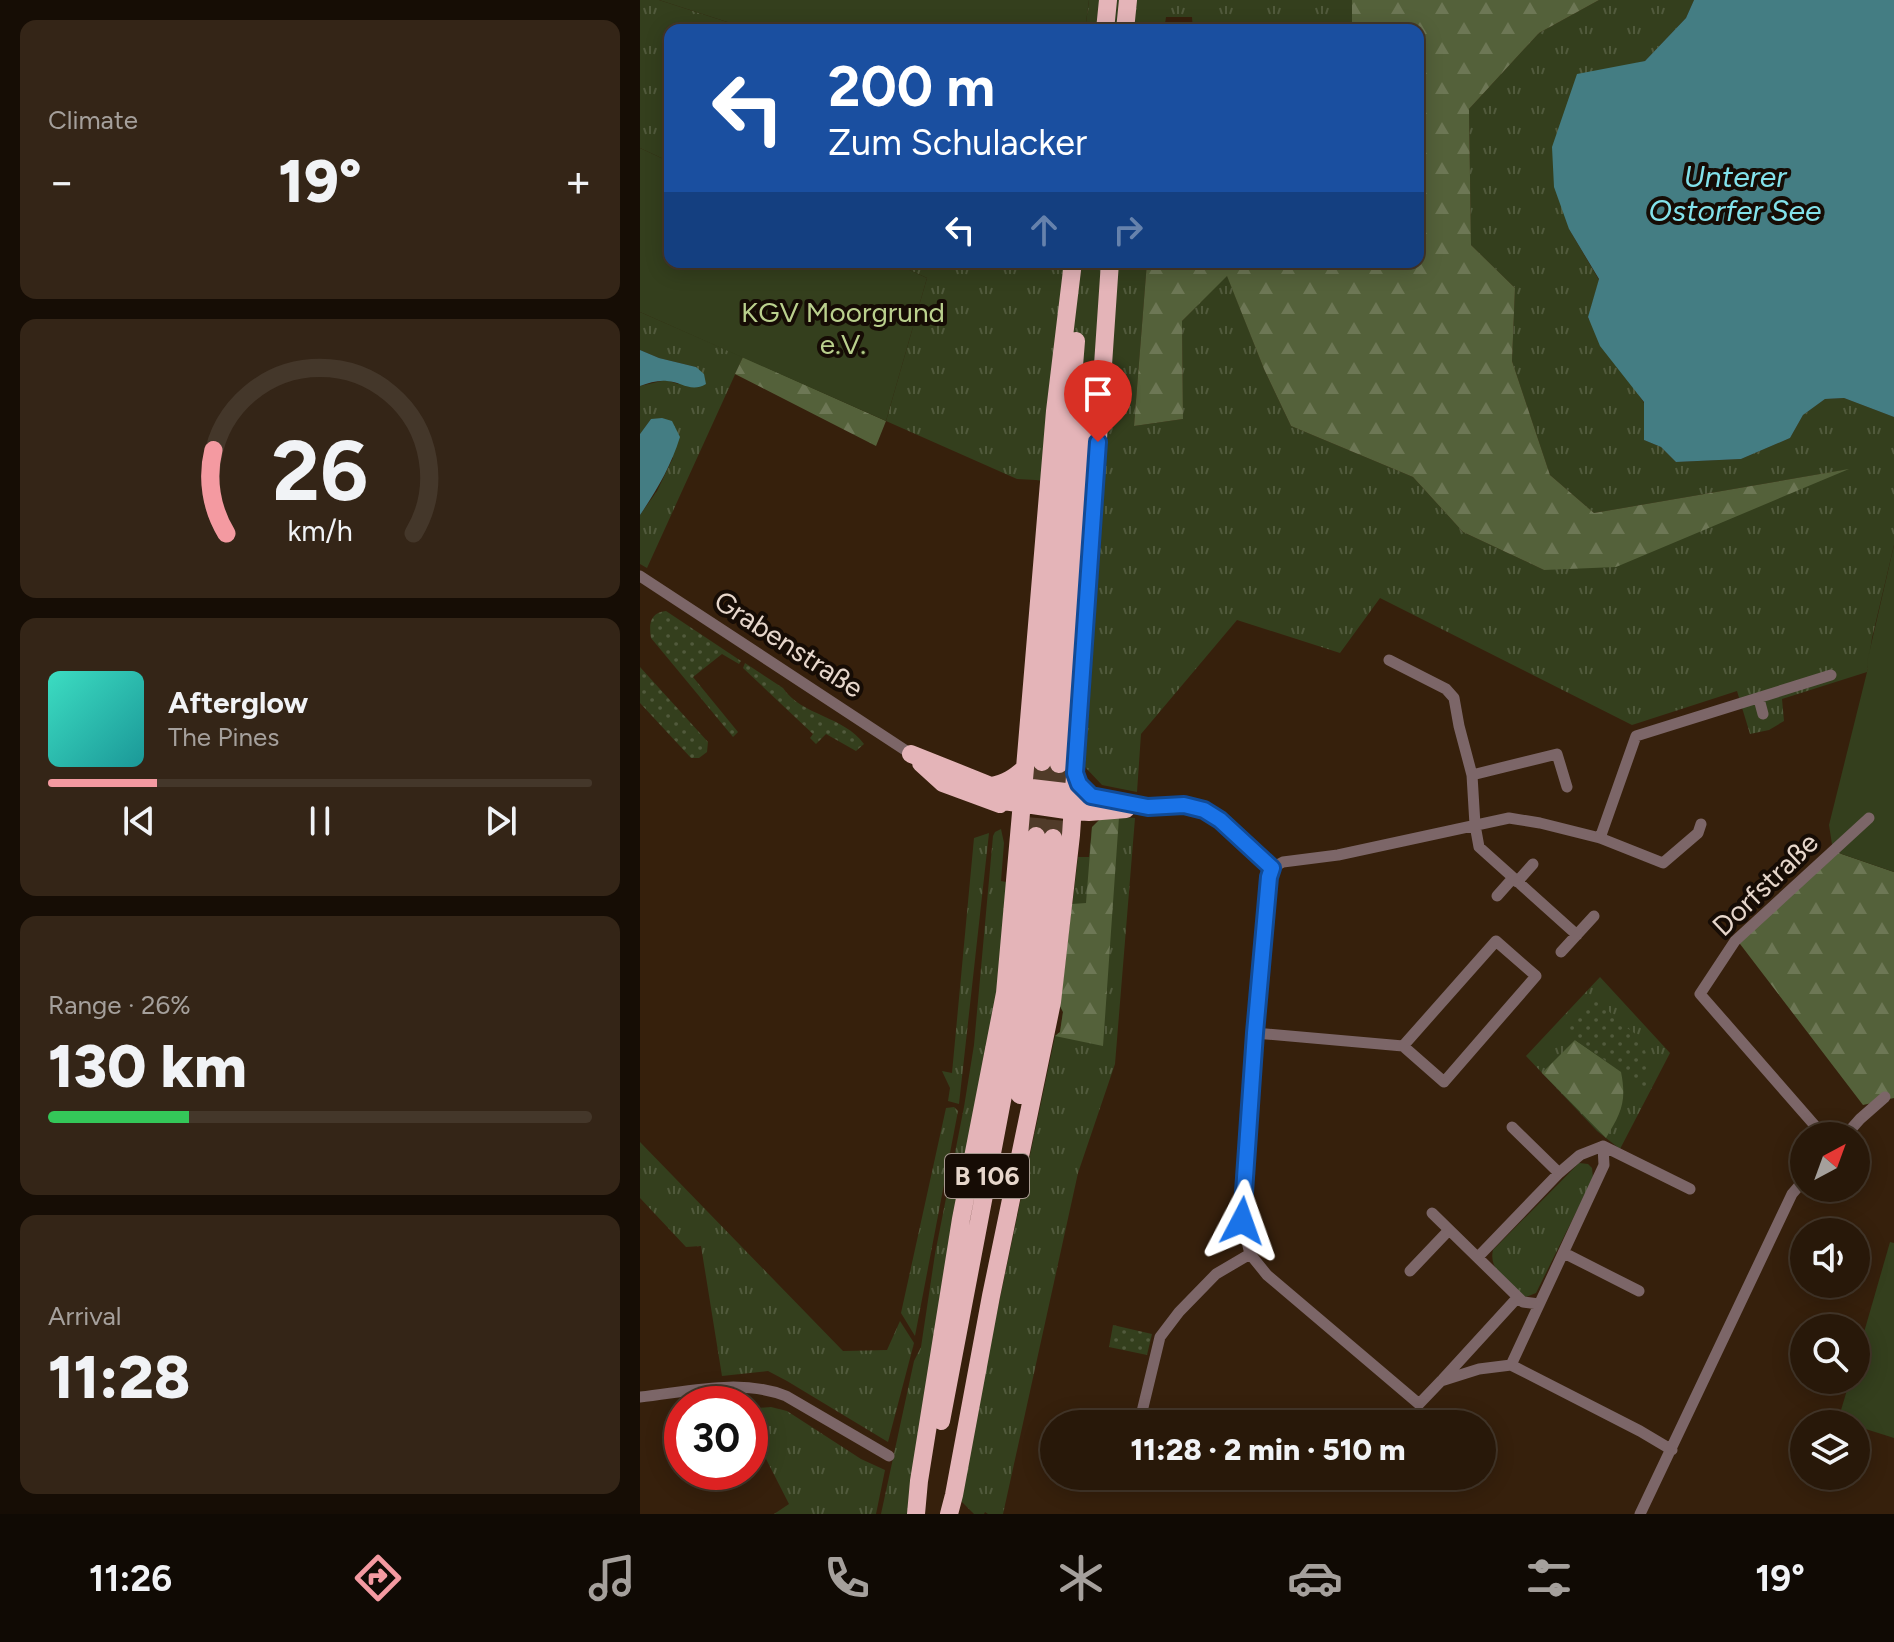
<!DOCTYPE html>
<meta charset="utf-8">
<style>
body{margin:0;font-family:Figtree,sans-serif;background:#342517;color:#f1f3f6;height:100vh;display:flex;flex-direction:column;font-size:30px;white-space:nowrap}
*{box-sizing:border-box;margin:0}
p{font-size:26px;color:#a5a09c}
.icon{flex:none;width:44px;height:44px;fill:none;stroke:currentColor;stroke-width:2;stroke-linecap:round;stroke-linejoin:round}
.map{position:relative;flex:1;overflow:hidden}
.sheet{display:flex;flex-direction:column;gap:20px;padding:20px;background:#160d05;width:640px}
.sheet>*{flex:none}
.banner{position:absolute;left:24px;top:24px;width:760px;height:244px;border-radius:16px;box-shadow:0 4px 20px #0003,0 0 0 2px #44372a;background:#1a4fa0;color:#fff;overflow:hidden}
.needle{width:52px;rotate:41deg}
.tools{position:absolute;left:1150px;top:1122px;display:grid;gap:16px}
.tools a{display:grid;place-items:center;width:80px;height:80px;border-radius:50%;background:#281809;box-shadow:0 4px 20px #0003,0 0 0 2px #44372a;font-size:40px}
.speed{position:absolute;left:24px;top:1386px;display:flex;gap:16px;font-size:40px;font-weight:700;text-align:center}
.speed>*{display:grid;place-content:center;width:104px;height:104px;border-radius:50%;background:#281809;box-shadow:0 4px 20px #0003,0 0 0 2px #44372a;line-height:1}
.speed .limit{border:12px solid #d22;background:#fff;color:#111}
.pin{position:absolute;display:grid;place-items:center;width:68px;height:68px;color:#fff;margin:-82px -34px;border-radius:50% 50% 50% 0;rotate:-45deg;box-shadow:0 0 8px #0007}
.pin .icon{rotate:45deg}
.me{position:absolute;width:88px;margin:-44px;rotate:4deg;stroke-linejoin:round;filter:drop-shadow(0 0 6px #0008)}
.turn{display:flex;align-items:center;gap:28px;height:168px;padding:0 32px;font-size:36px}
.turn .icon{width:104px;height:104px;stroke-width:2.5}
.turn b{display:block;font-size:56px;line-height:68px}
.lanes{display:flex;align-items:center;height:76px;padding:0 32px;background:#0003;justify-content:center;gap:40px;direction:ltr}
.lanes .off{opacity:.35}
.big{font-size:60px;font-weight:800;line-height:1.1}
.sheet .widget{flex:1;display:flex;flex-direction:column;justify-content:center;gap:12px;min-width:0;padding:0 28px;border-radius:16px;background:#342517}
.sheet .dial{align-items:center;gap:0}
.dial svg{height:208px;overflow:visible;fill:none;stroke:#44372a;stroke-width:7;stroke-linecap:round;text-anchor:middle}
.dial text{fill:#f1f3f6;stroke:none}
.song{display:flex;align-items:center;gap:24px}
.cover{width:96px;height:96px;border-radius:12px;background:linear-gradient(135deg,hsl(170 70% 55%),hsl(180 70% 35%))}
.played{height:8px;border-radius:4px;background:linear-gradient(90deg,#f49aa1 20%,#44372a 20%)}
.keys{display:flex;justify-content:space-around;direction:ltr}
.heat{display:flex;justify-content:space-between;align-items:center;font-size:44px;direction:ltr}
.charge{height:12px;border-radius:6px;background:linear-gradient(90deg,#34c759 26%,#44372a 0)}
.trip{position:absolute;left:400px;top:1410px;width:456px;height:80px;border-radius:40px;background:#281809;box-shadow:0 4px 20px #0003,0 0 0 2px #44372a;font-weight:800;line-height:80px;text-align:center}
.menu{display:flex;height:128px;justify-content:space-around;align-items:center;background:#100a04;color:#a5a09c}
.menu .icon{width:56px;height:56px}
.menu .selected{color:#f49aa1}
.menu b{font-size:36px;color:#f1f3f6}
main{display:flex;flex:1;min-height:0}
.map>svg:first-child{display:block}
.grass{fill:url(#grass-tufts)}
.forest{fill:url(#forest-firs)}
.park{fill:url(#park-dots)}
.garden{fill:#343f1d}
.water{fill:#447d83}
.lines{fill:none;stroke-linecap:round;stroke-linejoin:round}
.trunk-tunnel{stroke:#503b29;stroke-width:18;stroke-dasharray:18 9;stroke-linecap:butt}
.minor{stroke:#7c6668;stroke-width:11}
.trunk{stroke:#e4b4b8;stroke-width:18}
.route-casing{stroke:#114b97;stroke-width:20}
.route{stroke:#1a73e8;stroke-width:14}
.labels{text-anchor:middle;stroke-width:8;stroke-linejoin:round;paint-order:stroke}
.shield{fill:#160c05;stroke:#a89990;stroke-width:2}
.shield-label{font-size:26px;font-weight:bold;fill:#e6d6cb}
.park-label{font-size:28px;fill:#bad08d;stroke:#160c05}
.street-label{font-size:28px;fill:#e6d6cb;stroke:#160c05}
.water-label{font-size:30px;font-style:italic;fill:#83e2eb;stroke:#160c05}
</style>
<main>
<section class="sheet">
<div class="widget"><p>Climate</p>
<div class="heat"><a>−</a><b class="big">19°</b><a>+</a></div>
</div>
<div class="widget dial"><svg viewBox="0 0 100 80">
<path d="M14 69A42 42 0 1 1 86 69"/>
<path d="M14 69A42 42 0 0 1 9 37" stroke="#f49aa1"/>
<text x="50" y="56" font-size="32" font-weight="700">26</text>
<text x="50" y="72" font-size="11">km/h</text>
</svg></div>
<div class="widget">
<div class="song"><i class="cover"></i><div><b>Afterglow</b><p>The Pines</p></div></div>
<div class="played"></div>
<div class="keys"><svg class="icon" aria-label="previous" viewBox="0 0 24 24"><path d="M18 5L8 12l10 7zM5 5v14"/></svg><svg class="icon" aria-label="pause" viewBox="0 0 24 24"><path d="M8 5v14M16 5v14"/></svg><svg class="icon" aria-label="next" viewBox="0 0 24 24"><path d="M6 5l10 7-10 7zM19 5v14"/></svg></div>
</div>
<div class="widget"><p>Range · 26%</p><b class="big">130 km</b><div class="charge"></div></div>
<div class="widget"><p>Arrival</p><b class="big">11:28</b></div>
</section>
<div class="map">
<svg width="1254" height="1514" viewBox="0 0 1254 1514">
<defs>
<pattern id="grass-tufts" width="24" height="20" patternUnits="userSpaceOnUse" patternTransform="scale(2)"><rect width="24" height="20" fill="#343f1d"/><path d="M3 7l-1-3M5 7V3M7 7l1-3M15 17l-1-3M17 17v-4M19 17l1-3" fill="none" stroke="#515a3c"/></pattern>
<pattern id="forest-firs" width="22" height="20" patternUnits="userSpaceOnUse" patternTransform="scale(2)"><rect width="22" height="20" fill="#54613a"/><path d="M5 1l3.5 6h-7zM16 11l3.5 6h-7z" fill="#6d7755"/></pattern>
<pattern id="park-dots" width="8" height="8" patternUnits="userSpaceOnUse" patternTransform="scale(2)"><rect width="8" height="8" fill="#343f1d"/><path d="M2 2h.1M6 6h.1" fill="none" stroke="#515a3c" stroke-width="1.8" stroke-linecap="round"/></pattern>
</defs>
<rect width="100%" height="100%" fill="#36200c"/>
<path class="grass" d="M0 0H19L112 30H30V162L0 148Z
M449 0H712V30H553L552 17H526L524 30H445Z
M959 0H1054L1046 18 1005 61 976 68 929 229 959 280 948 318 1004 403V440L1021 447 1036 462 1101 459 1150 438 1163 415 1185 399 1204 398 1254 417V545L1232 638 1227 672 1142 699 1144 721 1129 730 1110 734 1097 691 992 725 740 598 700 653 597 620 501 734 497 792 462 785 445 767 464 490 396 480 377 479 246 421 287 278 252 262H507L494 426 543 419 542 321 587 275 624 369 651 426 773 477 823 532 904 570 1204 470 954 513 910 475 872 361 875 288 831 245 829 109 899 33Z
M0 312 103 357 7 568 0 564V515L17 491 33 458 11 419 0 434V386L26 380 38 384 56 367 19 358 0 350Z
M479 817 495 818 475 1064 438 1173 363 1514H348L345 1512 344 1514H334L318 1498 415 1036 420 1032 423 1012 420 1006 438 857H449L452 827Z
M361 829 364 843 361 881 366 882 365 952 270 1514H241L274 1361 281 1347 295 1254 324 1107 334 1045 353 836 355 832Z
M349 833 319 1104 308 1101 310 1088 302 1071 312 1073 334 838Z
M960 977 1030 1053 980 1149 957 1131 886 1056Z
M314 1107 318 1111 275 1336 261 1313 306 1108Z
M0 1142 203 1351 247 1350 260 1321 274 1343 248 1442 147 1381 128 1371 82 1376 61 1246 46 1247 0 1198Z
M939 1163 948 1164 952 1168 953 1178 896 1293 886 1297 882 1295C869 1283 848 1270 853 1250Z
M131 1407 147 1411 221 1459 245 1470 236 1514H134L149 1504 123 1453 117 1408Z"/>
<path class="forest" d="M712 0H959L899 33 829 109 831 245 875 288 872 361 910 475 954 513 1209 469 976 567 904 570 823 532 773 477 651 426 624 369 587 276 542 321 543 419 494 426 507 262H778V30H712Z
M103 357 246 421 236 446 95 374Z
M479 817 463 1046 415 1036 420 1032 423 1012 420 1006 432 904 446 903 452 827 461 818Z
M1193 851 1254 872V1098L1223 1105 1097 940Z
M935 1040 981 1072C987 1102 981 1113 966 1138L902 1073Z"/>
<path class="park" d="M26 611 101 661 99 664 82 654 53 677 98 732 93 737 11 638C9 625 9 613 26 611Z
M105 663 143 688C162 716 204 716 224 744L216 751 186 734 176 744 170 738 173 734 103 668Z
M0 667 68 742 67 752 59 758H51L0 703Z
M954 993 977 1021 1000 1037 1011 1067 1006 1088 935 1040 922 1028Z
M473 1325 512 1334 507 1355 469 1347Z"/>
<path class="garden" d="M19 0H449L445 30H112Z
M0 148 30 162V262H252L287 278 246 421 0 312Z
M1254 545V872L1193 851 1189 825 1227 672 1228 658Z
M1250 1242 1254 1243V1438L1216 1426V1424L1198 1420 1210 1380H1216V1360Z"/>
<path class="water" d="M1054 0H1254V417L1204 398 1185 399 1163 415 1150 438 1101 459 1036 462 1021 447 1004 440V402L960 346 948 317 959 279 929 229 914 187 912 147 937 74 1005 61 1046 18Z
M0 350 19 358 56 367 64 374 66 384C51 393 42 382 27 381 18 380 9 383 0 386Z
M22 418 32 421 40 437C31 466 17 490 0 515V434L11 419Z"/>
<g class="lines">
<path class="trunk-tunnel" d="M396 836 402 762
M413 838 419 764"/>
<path class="minor" d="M0 576 271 754
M749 660 806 689 814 698 819 726 832 775 835 825 839 847 937 935
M1119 699 1123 714
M832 775 917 754 927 787
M508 807C521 806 534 804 546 806 579 810 608 846 632 868L629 877 615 1033 602 1221 610 1254 627 1275 779 1404 801 1381 839 1369 871 1365 1000 1431 1032 1450
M960 838 996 736 1191 675
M632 868 643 862 698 855 869 818 900 823 960 838 1023 863 1058 833 1061 824
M877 882 893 864
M857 896 873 878
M921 952 954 916
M615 1033 763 1046 804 1082 896 976 856 941 763 1046
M872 1127 919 1173
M1184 1136 1060 994 1095 941 1229 818
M1205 1136 1220 1119 1245 1097
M792 1213 883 1302 899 1304
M924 1253 999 1291
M838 1257 919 1173 940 1155 963 1146 1050 1189
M770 1271 809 1230
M871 1365 964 1165 963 1146
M803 1379 878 1297
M0 1397C47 1392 101 1378 146 1396L249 1456
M499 1424 520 1337 539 1312 576 1274 610 1254
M489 1477V1476
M1000 1514 1152 1194 1164 1180"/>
<path class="trunk" d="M465 30 468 0
M485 30 488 0
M271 754 351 786 383 787 434 793 508 807
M402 762 436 341
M281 763 303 783 360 804
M419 764 428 628 451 373
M351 786C366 783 374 778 385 768L415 411 433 262
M350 799 433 811 449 812 486 809
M380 1095C396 1010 405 924 413 838
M301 1421 373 1043 389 924 396 836
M276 1514 279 1481 321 1219 365 993 385 768
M309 1514 314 1495 351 1296 412 1002 431 835 470 262"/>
</g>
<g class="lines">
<g class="route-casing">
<path id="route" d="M458 442 435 773 439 784 451 796 508 807 544 805 564 810 580 820 632 868 629 877 615 1033 602 1221"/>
</g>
<use href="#route" class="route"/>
</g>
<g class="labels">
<rect class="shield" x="305" y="1154" width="84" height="44" rx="6"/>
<g class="shield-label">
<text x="347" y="1185">B 106</text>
</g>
<g class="park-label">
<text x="203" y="322">KGV Moorgrund<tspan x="203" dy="32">e.V.</tspan></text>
</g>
<g class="street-label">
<text transform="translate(149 644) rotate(33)" y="10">Grabenstraße</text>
<text transform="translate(1125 884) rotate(-44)" y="10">Dorfstraße</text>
</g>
<g class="water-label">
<text x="1095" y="187">Unterer<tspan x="1095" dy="34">Ostorfer See</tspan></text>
</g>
</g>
</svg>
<div class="tools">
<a><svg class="needle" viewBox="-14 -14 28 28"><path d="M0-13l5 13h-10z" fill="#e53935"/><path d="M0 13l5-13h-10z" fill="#a5a09c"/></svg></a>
<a><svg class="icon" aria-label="sound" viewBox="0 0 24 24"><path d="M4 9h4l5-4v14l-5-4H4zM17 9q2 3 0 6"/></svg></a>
<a><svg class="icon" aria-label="search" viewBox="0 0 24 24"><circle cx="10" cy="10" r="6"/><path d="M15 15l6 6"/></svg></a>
<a><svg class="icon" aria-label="layers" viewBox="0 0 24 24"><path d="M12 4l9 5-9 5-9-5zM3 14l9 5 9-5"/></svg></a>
</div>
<div class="speed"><div class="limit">30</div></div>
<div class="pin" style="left:458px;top:442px;background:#d93025"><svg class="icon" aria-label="arrive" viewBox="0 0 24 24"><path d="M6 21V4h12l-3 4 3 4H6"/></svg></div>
<svg class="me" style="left:602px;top:1221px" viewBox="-20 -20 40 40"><path d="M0-17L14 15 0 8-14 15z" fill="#1a73e8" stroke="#fff" stroke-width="4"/></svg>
<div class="trip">11:28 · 2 min · 510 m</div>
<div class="banner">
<div class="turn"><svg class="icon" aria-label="left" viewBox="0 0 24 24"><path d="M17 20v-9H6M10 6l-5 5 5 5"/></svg><div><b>200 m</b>Zum Schulacker</div></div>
<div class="lanes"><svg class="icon" aria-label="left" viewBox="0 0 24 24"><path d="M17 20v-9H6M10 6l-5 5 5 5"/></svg><svg class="icon off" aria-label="ahead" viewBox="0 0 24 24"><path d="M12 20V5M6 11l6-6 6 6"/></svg><svg class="icon off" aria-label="right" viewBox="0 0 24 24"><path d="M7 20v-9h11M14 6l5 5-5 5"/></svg></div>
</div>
</div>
</main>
<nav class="menu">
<b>11:26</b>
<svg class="icon selected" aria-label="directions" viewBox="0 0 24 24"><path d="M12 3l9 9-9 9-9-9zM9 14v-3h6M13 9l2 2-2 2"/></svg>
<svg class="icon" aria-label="music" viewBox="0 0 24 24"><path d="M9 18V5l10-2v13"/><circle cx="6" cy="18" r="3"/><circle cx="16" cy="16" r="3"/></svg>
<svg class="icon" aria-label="phone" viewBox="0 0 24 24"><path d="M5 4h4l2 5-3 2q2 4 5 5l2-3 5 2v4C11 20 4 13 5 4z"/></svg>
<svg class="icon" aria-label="climate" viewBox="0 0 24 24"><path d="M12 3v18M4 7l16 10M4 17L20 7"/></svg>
<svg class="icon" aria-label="car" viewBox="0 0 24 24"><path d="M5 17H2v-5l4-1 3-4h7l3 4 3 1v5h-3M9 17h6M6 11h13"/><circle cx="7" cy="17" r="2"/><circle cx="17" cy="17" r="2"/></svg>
<svg class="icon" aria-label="filters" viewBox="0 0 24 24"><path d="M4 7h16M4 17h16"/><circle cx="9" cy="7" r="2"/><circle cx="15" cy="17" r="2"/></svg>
<b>19°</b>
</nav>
